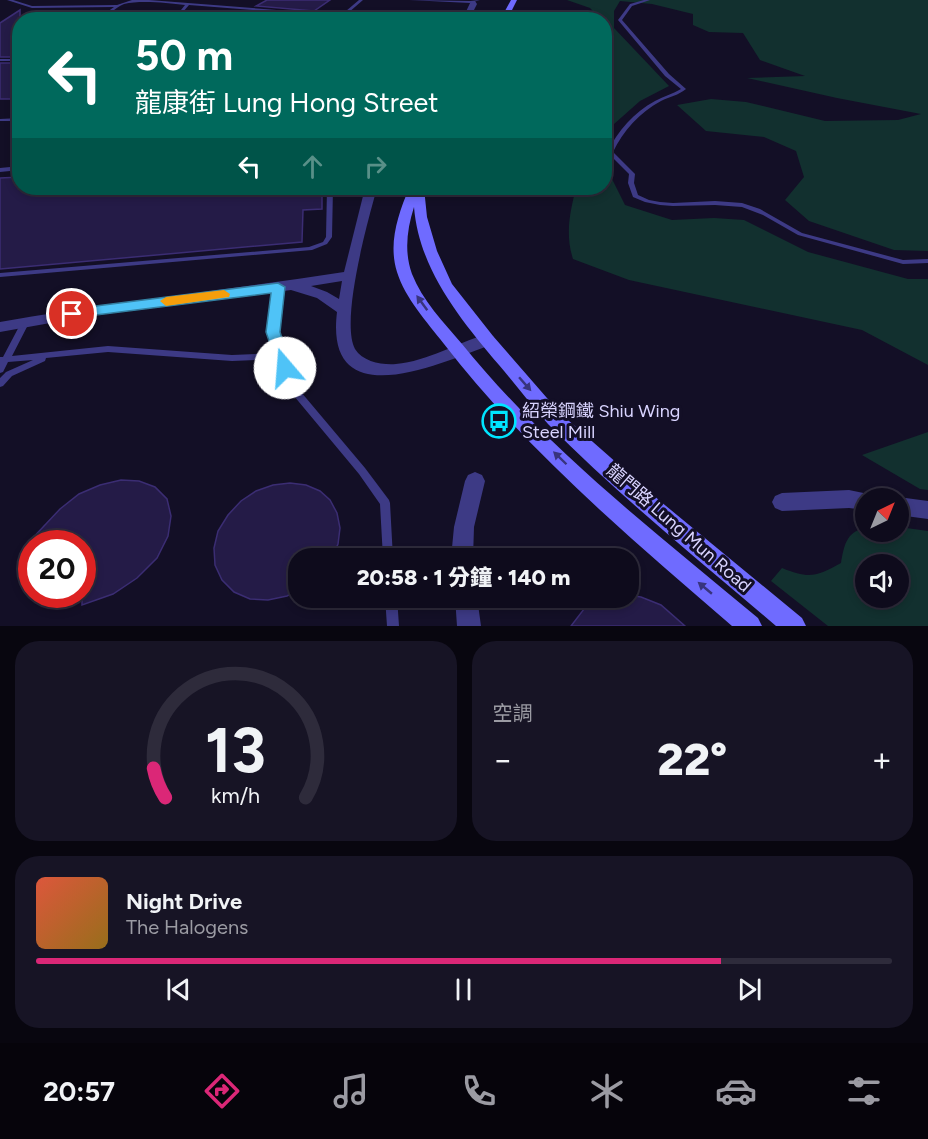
<!DOCTYPE html>
<html lang="zh-TW">
<meta charset="utf-8">
<style>
body{margin:0;font-family:Figtree,"Noto Sans TC",sans-serif;background:#171425;color:#f1f3f6;height:100vh;display:flex;flex-direction:column;font-size:22px;white-space:nowrap}
*{box-sizing:border-box;margin:0}
p{font-size:20px;color:#9b9ba3}
.icon{flex:none;width:33px;height:33px;fill:none;stroke:currentColor;stroke-width:2;stroke-linecap:round;stroke-linejoin:round}
.map{position:relative;height:626px;overflow:hidden}
.details{display:flex;flex-direction:column;gap:15px;padding:15px;background:#08060f;flex:1}
.details>*{flex:none}
.guide{position:absolute;left:12px;top:12px;width:600px;height:183px;border-radius:24px;box-shadow:0 3px 9px #0003,0 0 0 2px #2e2b3b;background:#00695c;color:#fff;overflow:hidden}
.needle{width:39px;rotate:43deg}
.buttons{position:absolute;left:855px;top:488px;display:grid;gap:12px}
.buttons a{display:grid;place-items:center;width:54px;height:54px;border-radius:50%;background:#0e0b1c;box-shadow:0 3px 9px #0003,0 0 0 2px #2e2b3b;font-size:30px}
.speed{position:absolute;left:18px;top:530px;display:flex;gap:12px;font-size:30px;font-weight:700;text-align:center}
.speed>*{display:grid;place-content:center;width:78px;height:78px;border-radius:50%;background:#0e0b1c;box-shadow:0 3px 9px #0003,0 0 0 2px #2e2b3b;line-height:1}
.speed .limit{border:9px solid #d22;background:#fff;color:#111}
.pin{position:absolute;display:grid;place-items:center;width:51px;height:51px;color:#fff;margin:-26px;border:3px solid #fff;border-radius:50%;box-shadow:0 2px 6px #0007}
.me{position:absolute;width:66px;margin:-33px;rotate:342deg;stroke-linejoin:round;filter:drop-shadow(0 0 4px #0008)}
.turn{display:flex;align-items:center;gap:21px;height:126px;padding:0 24px;font-size:27px}
.turn .icon{width:78px;height:78px;stroke-width:2.5}
.turn b{display:block;font-size:42px;line-height:51px}
.lanes{display:flex;align-items:center;height:57px;padding:0 24px;background:#0003;justify-content:center;gap:30px;direction:ltr}
.lanes .off{opacity:.35}
.big{font-size:45px;font-weight:800;line-height:1.1}
.details .tile{flex:1;display:flex;flex-direction:column;justify-content:center;gap:9px;min-width:0;padding:0 21px;border-radius:24px;background:#171425}
.details .dial{align-items:center;gap:0}
.dial svg{height:156px;overflow:visible;fill:none;stroke:#2e2b3b;stroke-width:7;stroke-linecap:round;text-anchor:middle}
.dial text{fill:#f1f3f6;stroke:none}
.song{display:flex;align-items:center;gap:18px}
.cover{width:72px;height:72px;border-radius:9px;background:linear-gradient(135deg,hsl(10 70% 55%),hsl(40 70% 35%))}
.played{height:6px;border-radius:3px;background:linear-gradient(90deg,#db2777 80%,#2e2b3b 80%)}
.keys{display:flex;justify-content:space-around;direction:ltr}
.heat{display:flex;justify-content:space-between;align-items:center;font-size:33px;direction:ltr}
.details .tiles{flex:1;display:grid;gap:15px;grid-template-columns:1fr 1fr}
.tile:last-child{grid-column:span 2}
.trip{position:absolute;left:288px;top:548px;width:351px;height:60px;border-radius:24px;background:#0e0b1c;box-shadow:0 3px 9px #0003,0 0 0 2px #2e2b3b;font-weight:800;line-height:60px;text-align:center}
.menu{display:flex;height:96px;justify-content:space-around;align-items:center;background:#06040b;color:#9b9ba3}
.menu .icon{width:42px;height:42px}
.menu .selected{color:#db2777}
.menu b{font-size:27px;color:#f1f3f6}
.map>svg:first-child{display:block}
.green{fill:#12302f;fill-rule:evenodd}
.building{fill:#241b47;stroke:#3b2d73;stroke-width:1.5}
.lines{fill:none;stroke-linecap:round;stroke-linejoin:round}
.lane{fill:#3d3a85;fill-rule:evenodd}
.street{fill:#3d3a85;fill-rule:evenodd}
.secondary{fill:#6f6bff;fill-rule:evenodd}
.oneway{fill:#38347d}
.route{fill:#4fc3f7;stroke:#337fa1;stroke-width:1.5}
.slow{fill:#f59e0b}
.labels{text-anchor:middle;stroke-width:6;stroke-linejoin:round;paint-order:stroke}
.poi-label{font-size:18px;fill:#d9d4ff;stroke:#130f26;text-anchor:start}
.street-label{font-size:18px;fill:#d9d4ff;stroke:#130f26}
</style>
<div class="map">
<svg width="928" height="626" viewBox="0 0 928 626">
<rect width="100%" height="100%" fill="#130f26"/>
<path class="green" d="M567 0H928V251L894 250 809 221 785 200 804 177 796 151 764 137 706 131 677 105 711 99 746 102 825 121 898 120 921 114 837 98 747 78 805 76 760 60 743 33 709 32 693 25V14L652 4 620 1 614 11V28L669 86 640 101 605 132 604 20 601 19 590 8Z
M605 165 625 205 672 220 714 218 744 220 808 252 908 279H928V365L862 330 629 280 573 259C565 234 570 212 576 188H604Z
M928 432V490L920 489 862 455Z
M899 527 928 531V626H828L771 581 782 568C809 579 816 577 841 563 844 546 846 532 865 528L866 531H898ZM866 564H898V597H866Z"/>
<path class="building" d="M267 0H330L314 11 256 6Z
M20 10V57H0V23Z
M246 12 295 16 292 20H232Z
M0 63H20V99H0Z
M20 177V188H322V209L303 210 302 242 0 269V178Z
M121 480 139 481 155 487 167 499 171 516 168 536 157 558 137 578 113 594 82 605V543H28L60 509 79 494 100 485Z
M290 483 306 485 320 491 330 500 337 513 340 528 338 544 332 558H298V590L287 596 268 600 250 599 234 592 222 580 215 565 214 548 218 531 228 515 241 501 256 491 273 485Z
M628 595 641 597 661 605 685 626H571L584 609 601 599Z"/>
<g class="lines">
<path class="lane" d="M7 0H13L32 6 117 5 132 0H149L328 14 346 11 359 0H363L348 13 328 16 189 5 176 20H173L185 5C167 3 141 0 124 4 114 8 106 19 96 20L114 7 32 8Z
M409 0 470 1 480 0 470 3Z
M644 0H650L632 6 622 20 669 74 686 89C679 95 669 97 661 101 640 112 623 131 613 152L635 174 634 183 638 195 649 200 660 202 673 203 715 201 742 203 760 209 802 233 903 260 928 259V263L903 264 798 235 763 215 742 207 715 205 673 206 660 205 645 202 633 197 628 183 629 174 607 152C618 131 634 112 655 101 664 96 673 94 681 89L665 76 618 20 630 4Z
M0 59H20V61H0Z
M20 118V121H0V119Z
M20 166V170L0 172V168Z
M327 188H333L332 237 327 244 312 250 0 277V273L309 247 323 242 326 237Z
M275 285H281L282 287 277 332 285 356 301 392 365 468 389 500 390 503 393 558H383L380 504 359 474 294 396 278 359 232 361 108 352 46 358 45 361 12 376 3 386 0 387V378L6 372 33 360 8 362 3 372 0 373V357H3L23 319 26 318 30 321 12 356 108 346 232 355 276 353 269 332Z
M385 597H397L399 626H387Z"/>
<path class="street" d="M471 1H475L477 4 469 20H462Z
M365 188H377C368 220 340 321 355 349 363 362 382 365 396 364 428 361 457 343 487 334L493 336 495 340 493 344C443 362 324 419 337 312L317 298 291 290 95 315 0 332V322C114 302 229 290 344 272ZM342 281 339 299 327 292 311 286Z
M475 472 482 475 485 481 474 527 473 558H451L454 527 465 481 468 475Z
M849 490 873 495 875 498H866V510L849 508 782 511 775 508 772 502 775 496 782 493Z
M898 497 928 501V519L898 515V498H895Z
M455 597H477L481 626H457Z"/>
<path class="secondary" d="M511 0H517L507 20H500Z
M409 188H424L427 217 437 251 452 284 493 336 560 413 660 501 802 618 806 626H776C699 560 619 496 548 424 531 405 515 384 499 365 460 319 419 269 414 207 407 229 404 252 412 274 422 300 444 323 462 344 547 449 655 532 758 618L762 626H732C630 538 527 451 444 344 427 322 405 298 397 272 388 243 398 215 409 188Z"/>
</g>
<defs><path id="oneway-solid" d="M-6-.8H1V-3.2L6.5 0L1 3.2V.8H-6Z" transform="scale(1.5)"/></defs>
<g class="oneway">
<use href="#oneway-solid" transform="translate(422 303) rotate(-126)"/>
<use href="#oneway-solid" transform="translate(525 384) rotate(49)"/>
<use href="#oneway-solid" transform="translate(560 458) rotate(-136)"/>
<use href="#oneway-solid" transform="translate(705 588) rotate(-140)"/>
</g>
<path class="route" d="M278 283 285 287 280 332 292 368 290 372H280L278 368 266 332 271 293 72 318 65 314 72 309Z"/>
<path class="slow" d="M224 290 230 294 229 297 166 306 160 301 166 297Z"/>
<defs>
<g id="bus-ring" transform="scale(1.725)"><circle r="9.5" fill="#130f26" stroke="#00e5ff" stroke-width="1.5"/><path d="M-5-6H5V4H4V6H2V4H-2V6H-4V4H-5ZM-3.5-4V0h7V-4ZM-3.5 1.2v1.5H-2V1.2ZM2 1.2v1.5H3.5V1.2Z" fill="#00e5ff"/></g>
</defs>
<g fill-rule="evenodd">
<use href="#bus-ring" x="499" y="421"/>
</g>
<g class="labels">
<g class="poi-label">
<text x="522" y="417">紹榮鋼鐵 Shiu Wing<tspan x="522" dy="21">Steel Mill</tspan></text>
</g>
<g class="street-label">
<text transform="translate(679 528) rotate(41)" y="6">龍門路 Lung Mun Road</text>
</g>
</g>
</svg>
<div class="buttons">
<a><svg class="needle" viewBox="-14 -14 28 28"><path d="M0-13l5 13h-10z" fill="#e53935"/><path d="M0 13l5-13h-10z" fill="#9b9ba3"/></svg></a>
<a><svg class="icon" aria-label="sound" viewBox="0 0 24 24"><path d="M4 9h4l5-4v14l-5-4H4zM17 9q2 3 0 6"/></svg></a>
</div>
<div class="speed"><div class="limit">20</div></div>
<div class="pin" style="left:72px;top:314px;background:#d93025"><svg class="icon" aria-label="arrive" viewBox="0 0 24 24"><path d="M6 21V4h12l-3 4 3 4H6"/></svg></div>
<svg class="me" style="left:285px;top:368px" viewBox="-20 -20 40 40"><circle r="19" fill="#fff"/><path d="M0-13L10 11 0 6-10 11z" fill="#4fc3f7"/></svg>
<div class="trip">20:58 · 1 分鐘 · 140 m</div>
<div class="guide">
<div class="turn"><svg class="icon" aria-label="left" viewBox="0 0 24 24"><path d="M17 20v-9H6M10 6l-5 5 5 5"/></svg><div><b>50 m</b>龍康街 Lung Hong Street</div></div>
<div class="lanes"><svg class="icon" aria-label="left" viewBox="0 0 24 24"><path d="M17 20v-9H6M10 6l-5 5 5 5"/></svg><svg class="icon off" aria-label="ahead" viewBox="0 0 24 24"><path d="M12 20V5M6 11l6-6 6 6"/></svg><svg class="icon off" aria-label="right" viewBox="0 0 24 24"><path d="M7 20v-9h11M14 6l5 5-5 5"/></svg></div>
</div>
</div>
<section class="details">
<div class="tiles">
<div class="tile dial"><svg viewBox="0 0 100 80">
<path d="M14 69A42 42 0 1 1 86 69"/>
<path d="M14 69A42 42 0 0 1 8 54" stroke="#db2777"/>
<text x="50" y="56" font-size="32" font-weight="700">13</text>
<text x="50" y="72" font-size="11">km/h</text>
</svg></div>
<div class="tile"><p>空調</p>
<div class="heat"><a>−</a><b class="big">22°</b><a>+</a></div>
</div>
<div class="tile">
<div class="song"><i class="cover"></i><div><b>Night Drive</b><p>The Halogens</p></div></div>
<div class="played"></div>
<div class="keys"><svg class="icon" aria-label="previous" viewBox="0 0 24 24"><path d="M18 5L8 12l10 7zM5 5v14"/></svg><svg class="icon" aria-label="pause" viewBox="0 0 24 24"><path d="M8 5v14M16 5v14"/></svg><svg class="icon" aria-label="next" viewBox="0 0 24 24"><path d="M6 5l10 7-10 7zM19 5v14"/></svg></div>
</div>
</div>
</section>
<nav class="menu">
<b>20:57</b>
<svg class="icon selected" aria-label="directions" viewBox="0 0 24 24"><path d="M12 3l9 9-9 9-9-9zM9 14v-3h6M13 9l2 2-2 2"/></svg>
<svg class="icon" aria-label="music" viewBox="0 0 24 24"><path d="M9 18V5l10-2v13"/><circle cx="6" cy="18" r="3"/><circle cx="16" cy="16" r="3"/></svg>
<svg class="icon" aria-label="phone" viewBox="0 0 24 24"><path d="M5 4h4l2 5-3 2q2 4 5 5l2-3 5 2v4C11 20 4 13 5 4z"/></svg>
<svg class="icon" aria-label="climate" viewBox="0 0 24 24"><path d="M12 3v18M4 7l16 10M4 17L20 7"/></svg>
<svg class="icon" aria-label="car" viewBox="0 0 24 24"><path d="M5 17H2v-5l4-1 3-4h7l3 4 3 1v5h-3M9 17h6M6 11h13"/><circle cx="7" cy="17" r="2"/><circle cx="17" cy="17" r="2"/></svg>
<svg class="icon" aria-label="filters" viewBox="0 0 24 24"><path d="M4 7h16M4 17h16"/><circle cx="9" cy="7" r="2"/><circle cx="15" cy="17" r="2"/></svg>
</nav>
